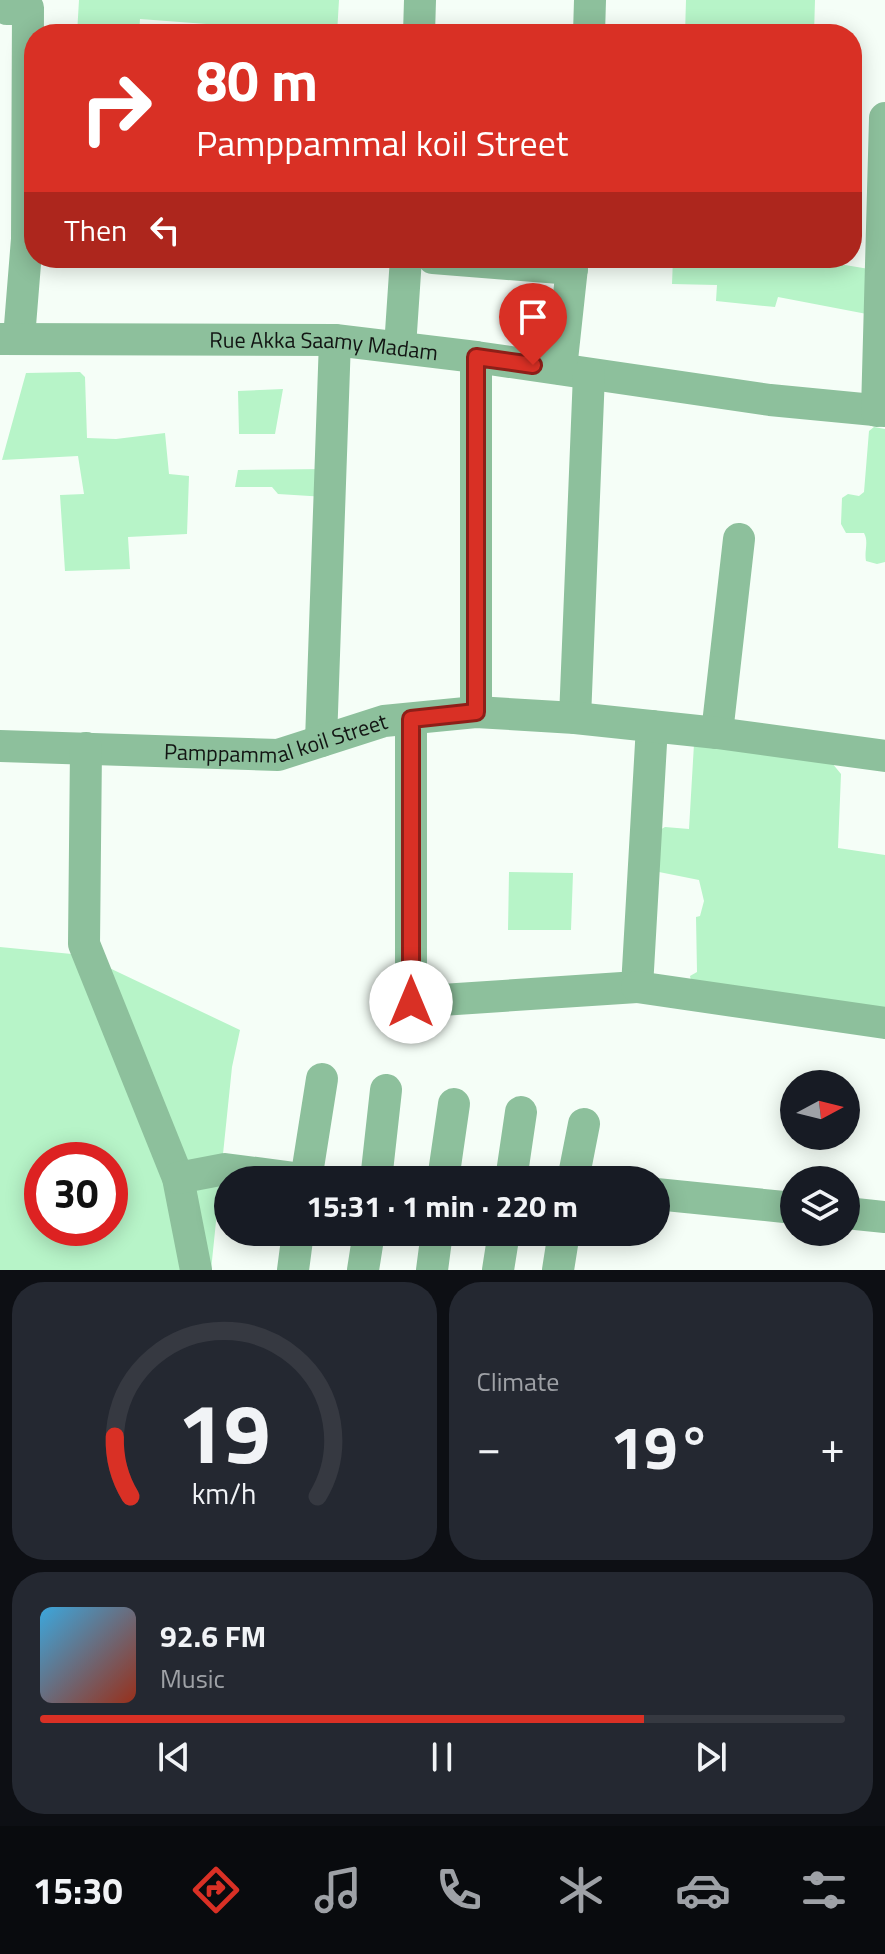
<!DOCTYPE html>
<meta charset="utf-8">
<style>
body{margin:0;font-family:"Titillium Web",sans-serif;background:#242831;color:#f1f3f6;height:100vh;display:flex;flex-direction:column;font-size:30px;white-space:nowrap}
*{box-sizing:border-box;margin:0}
p{font-size:26px;color:#9ea1a6}
.icon{flex:none;width:44px;height:44px;fill:none;stroke:currentColor;stroke-width:2;stroke-linecap:round;stroke-linejoin:round}
.map{position:relative;height:1270px;overflow:hidden}
.details{display:flex;flex-direction:column;gap:12px;padding:12px;background:#0d0f14;flex:1}
.details>*{flex:none}
.guide{position:absolute;left:24px;top:24px;width:838px;height:244px;border-radius:32px;box-shadow:0 4px 20px #0003;background:#d93025;color:#fff;overflow:hidden}
.needle{width:52px;rotate:83deg}
.fabs{position:absolute;left:780px;top:1070px;display:grid;gap:16px}
.fabs a{display:grid;place-items:center;width:80px;height:80px;border-radius:50%;background:#171b24;box-shadow:0 4px 20px #0003;font-size:40px}
.speed{position:absolute;left:24px;top:1142px;display:flex;gap:16px;font-size:40px;font-weight:700;text-align:center}
.speed>*{display:grid;place-content:center;width:104px;height:104px;border-radius:50%;background:#171b24;box-shadow:0 4px 20px #0003;line-height:1}
.speed .limit{border:12px solid #d22;background:#fff;color:#111}
.pin{position:absolute;display:grid;place-items:center;width:68px;height:68px;color:#fff;margin:-82px -34px;border-radius:50% 50% 50% 0;rotate:-45deg;box-shadow:0 0 8px #0007}
.pin .icon{rotate:45deg}
.me{position:absolute;width:88px;margin:-44px;rotate:0deg;stroke-linejoin:round;filter:drop-shadow(0 0 6px #0008)}
.turn{display:flex;align-items:center;gap:28px;height:168px;padding:0 40px;font-size:36px}
.turn .icon{width:104px;height:104px;stroke-width:2.5}
.turn b{display:block;font-size:56px;line-height:68px}
.then{display:flex;align-items:center;height:76px;padding:0 40px;background:#0003;gap:16px;font-size:30px}
.big{font-size:60px;font-weight:700;line-height:1.1}
.details .card{flex:1;display:flex;flex-direction:column;justify-content:center;gap:12px;min-width:0;padding:0 28px;border-radius:32px;background:#242831}
.details .dial{align-items:center;gap:0}
.dial svg{height:208px;overflow:visible;fill:none;stroke:#363941;stroke-width:7;stroke-linecap:round;text-anchor:middle}
.dial text{fill:#f1f3f6;stroke:none}
.song{display:flex;align-items:center;gap:24px}
.cover{width:96px;height:96px;border-radius:12px;background:linear-gradient(135deg,hsl(200 70% 55%),hsl(10 70% 35%))}
.played{height:8px;border-radius:4px;background:linear-gradient(90deg,#d93025 75%,#363941 75%)}
.keys{display:flex;justify-content:space-around;direction:ltr}
.heat{display:flex;justify-content:space-between;align-items:center;font-size:44px;direction:ltr}
.details .tiles{flex:1;display:grid;gap:12px;grid-template-columns:1fr 1fr}
.card:last-child{grid-column:span 2}
.trip{position:absolute;left:214px;top:1166px;width:456px;height:80px;border-radius:40px;background:#171b24;box-shadow:0 4px 20px #0003;font-weight:700;line-height:80px;text-align:center}
.tabs{display:flex;height:128px;justify-content:space-around;align-items:center;background:#090b0e;color:#9ea1a6}
.tabs .icon{width:56px;height:56px}
.tabs .on{color:#d93025}
.tabs b{font-size:36px;color:#f1f3f6}
.map>svg:first-child{display:block}
.green{fill:#b7f4c8;fill-rule:evenodd}
.lines{fill:none;stroke-linecap:round;stroke-linejoin:round}
.minor{stroke:#8dc09c;stroke-width:32}
.route-casing{stroke:#8d1f18;stroke-width:20}
.route{stroke:#d93025;stroke-width:14}
.labels{text-anchor:middle;stroke-width:8;stroke-linejoin:round;paint-order:stroke}
.street-label{font-size:22px;fill:#121513;stroke:#fff}
</style>
<div class="map">
<svg width="885" height="1270" viewBox="0 0 885 1270">
<rect width="100%" height="100%" fill="#f5fef7"/>
<path class="green" d="M79 0H339L337 34 140 19 139 34H77Z
M686 0H815L814 34H685Z
M673 258H803L875 270 872 315 778 297 775 307 716 301 717 285 672 284Z
M80 372 85 377 87 438 116 439 165 433 169 474 189 476 187 534 128 537 130 569 65 571 60 495 84 494 78 456 2 460 26 373Z
M283 389 275 434H239L238 391Z
M874 427 885 429V562L877 564 866 561C864 551 869 542 864 533H846L841 524 842 498 848 494 859 496 864 492 869 431Z
M326 469V497L278 494 272 487H235L238 470Z
M694 744 832 763 841 774 838 848 885 855V1019L693 990 690 976 697 972 696 917 700 916 704 901 699 880 654 871 658 831 665 827 689 829Z
M509 872 573 873 571 930H508Z
M0 947 82 955 240 1030 232 1067 211 1270H0ZM42 1160H110V1228H42Z"/>
<g class="lines">
<g class="minor">
<path d="M7 0V9L28 8 27 239 19 338"/>
<path d="M419 34 420 0"/>
<path d="M589 34 590 0"/>
<path d="M433 258 572 269"/>
<path id="s1" d="M0 339 335 340 476 357 770 400 885 411"/>
<path d="M400 347 406 258"/>
<path d="M561 369 573 258"/>
<path d="M877 411 885 118"/>
<path d="M476 712V357"/>
<path d="M575 718 589 374"/>
<path d="M411 719V1002L637 987 652 726"/>
<path d="M717 733 739 539"/>
<path d="M321 741 335 340"/>
<path id="s2" d="M0 746 278 755 384 721 476 712 575 718 717 733 885 756"/>
<path d="M86 748 84 944 178 1178 196 1270"/>
<path d="M637 987 885 1023"/>
<path d="M178 1178 225 1169 310 1180"/>
<path d="M306 1180 322 1079"/>
<path d="M376 1180 386 1090"/>
<path d="M443 1180 454 1104"/>
<path d="M511 1180 521 1112"/>
<path d="M573 1180 584 1124"/>
<path d="M656 1194 794 1208"/>
<path d="M846 1213 885 1217"/>
<path d="M293 1270 298 1232"/>
<path d="M363 1270 369 1232"/>
<path d="M432 1270 437 1232"/>
<path d="M498 1270 504 1232"/>
<path d="M558 1270 564 1232"/>
</g>
</g>
<g class="lines">
<g class="route-casing">
<path id="route" d="M411 1002V719L476 712V357L533 365"/>
</g>
<use href="#route" class="route"/>
</g>
<g class="labels">
<g class="street-label">
<text dy="8" stroke="none"><textPath href="#s1" startOffset="324">Rue Akka Saamy Madam</textPath></text>
<text dy="8" stroke="none"><textPath href="#s2" startOffset="278">Pamppammal koil Street</textPath></text>
</g>
</g>
</svg>
<div class="fabs">
<a><svg class="needle" viewBox="-14 -14 28 28"><path d="M0-13l5 13h-10z" fill="#e53935"/><path d="M0 13l5-13h-10z" fill="#9ea1a6"/></svg></a>
<a><svg class="icon" aria-label="layers" viewBox="0 0 24 24"><path d="M12 4l9 5-9 5-9-5zM3 14l9 5 9-5"/></svg></a>
</div>
<div class="speed"><div class="limit">30</div></div>
<div class="pin" style="left:533px;top:365px;background:#d93025"><svg class="icon" aria-label="arrive" viewBox="0 0 24 24"><path d="M6 21V4h12l-3 4 3 4H6"/></svg></div>
<svg class="me" style="left:411px;top:1002px" viewBox="-20 -20 40 40"><circle r="19" fill="#fff"/><path d="M0-13L10 11 0 6-10 11z" fill="#d93025"/></svg>
<div class="trip">15:31 · 1 min · 220 m</div>
<div class="guide">
<div class="turn"><svg class="icon" aria-label="right" viewBox="0 0 24 24"><path d="M7 20v-9h11M14 6l5 5-5 5"/></svg><div><b>80 m</b>Pamppammal koil Street</div></div>
<div class="then">Then<svg class="icon" aria-label="left" viewBox="0 0 24 24"><path d="M17 20v-9H6M10 6l-5 5 5 5"/></svg></div>
</div>
</div>
<section class="details">
<div class="tiles">
<div class="card dial"><svg viewBox="0 0 100 80">
<path d="M14 69A42 42 0 1 1 86 69"/>
<path d="M14 69A42 42 0 0 1 8 46" stroke="#d93025"/>
<text x="50" y="56" font-size="32" font-weight="700">19</text>
<text x="50" y="72" font-size="11">km/h</text>
</svg></div>
<div class="card"><p>Climate</p>
<div class="heat"><a>−</a><b class="big">19°</b><a>+</a></div>
</div>
<div class="card">
<div class="song"><i class="cover"></i><div><b>92.6 FM</b><p>Music</p></div></div>
<div class="played"></div>
<div class="keys"><svg class="icon" aria-label="previous" viewBox="0 0 24 24"><path d="M18 5L8 12l10 7zM5 5v14"/></svg><svg class="icon" aria-label="pause" viewBox="0 0 24 24"><path d="M8 5v14M16 5v14"/></svg><svg class="icon" aria-label="next" viewBox="0 0 24 24"><path d="M6 5l10 7-10 7zM19 5v14"/></svg></div>
</div>
</div>
</section>
<nav class="tabs">
<b>15:30</b>
<svg class="icon on" aria-label="directions" viewBox="0 0 24 24"><path d="M12 3l9 9-9 9-9-9zM9 14v-3h6M13 9l2 2-2 2"/></svg>
<svg class="icon" aria-label="music" viewBox="0 0 24 24"><path d="M9 18V5l10-2v13"/><circle cx="6" cy="18" r="3"/><circle cx="16" cy="16" r="3"/></svg>
<svg class="icon" aria-label="phone" viewBox="0 0 24 24"><path d="M5 4h4l2 5-3 2q2 4 5 5l2-3 5 2v4C11 20 4 13 5 4z"/></svg>
<svg class="icon" aria-label="climate" viewBox="0 0 24 24"><path d="M12 3v18M4 7l16 10M4 17L20 7"/></svg>
<svg class="icon" aria-label="car" viewBox="0 0 24 24"><path d="M5 17H2v-5l4-1 3-4h7l3 4 3 1v5h-3M9 17h6M6 11h13"/><circle cx="7" cy="17" r="2"/><circle cx="17" cy="17" r="2"/></svg>
<svg class="icon" aria-label="filters" viewBox="0 0 24 24"><path d="M4 7h16M4 17h16"/><circle cx="9" cy="7" r="2"/><circle cx="15" cy="17" r="2"/></svg>
</nav>
